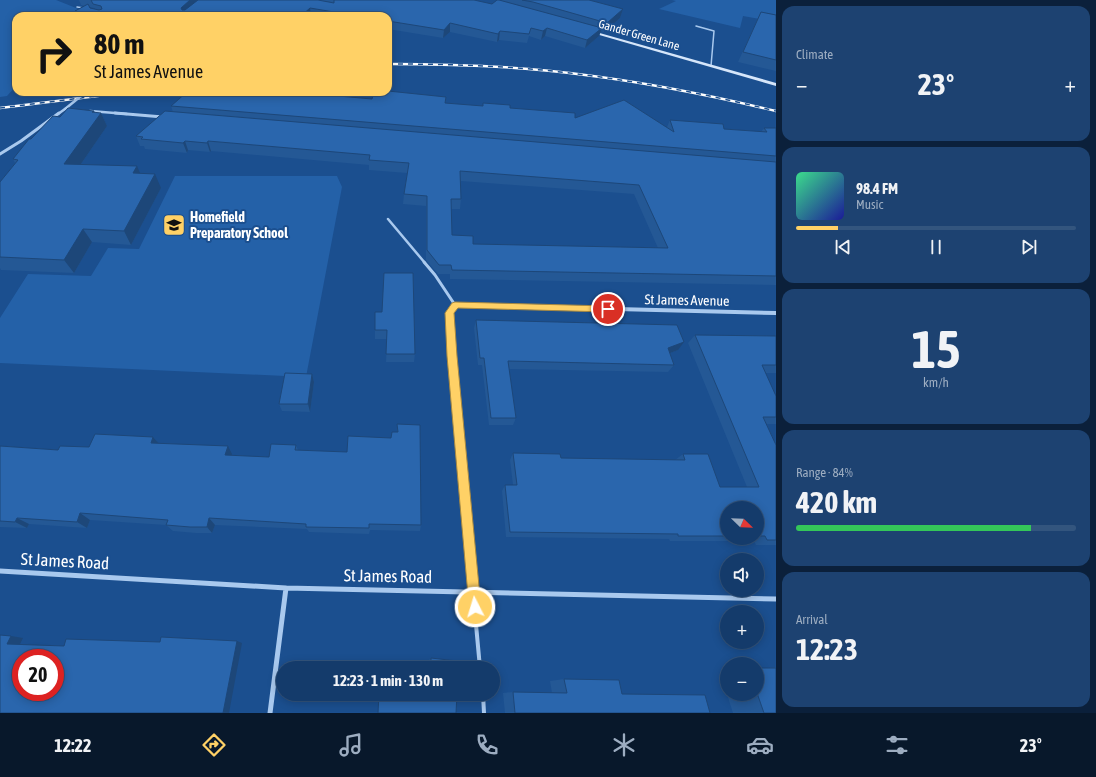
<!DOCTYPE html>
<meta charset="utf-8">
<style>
body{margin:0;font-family:"Asap Condensed",sans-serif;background:#1d4271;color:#f1f3f6;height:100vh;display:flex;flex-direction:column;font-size:15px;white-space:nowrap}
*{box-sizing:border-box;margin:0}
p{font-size:13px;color:#9dadc1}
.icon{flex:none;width:22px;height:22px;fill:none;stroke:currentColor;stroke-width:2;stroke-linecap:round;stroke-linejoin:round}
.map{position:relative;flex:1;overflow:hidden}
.sheet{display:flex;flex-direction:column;gap:6px;padding:6px;background:#0b203b;width:320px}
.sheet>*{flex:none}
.guide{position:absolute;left:12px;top:12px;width:380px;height:84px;border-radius:12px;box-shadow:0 2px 10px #0003,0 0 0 1px #33557e;background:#ffd166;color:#111;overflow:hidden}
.needle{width:26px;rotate:113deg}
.fabs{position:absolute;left:720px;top:501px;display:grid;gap:8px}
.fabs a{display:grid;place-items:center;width:44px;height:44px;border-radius:50%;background:#143b6b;box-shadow:0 2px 10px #0003,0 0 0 1px #33557e;font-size:20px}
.speed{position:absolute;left:12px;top:649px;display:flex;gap:8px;font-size:20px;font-weight:700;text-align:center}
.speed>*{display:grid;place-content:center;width:52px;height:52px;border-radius:50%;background:#143b6b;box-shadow:0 2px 10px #0003,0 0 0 1px #33557e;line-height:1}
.speed .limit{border:6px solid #d22;background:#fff;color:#111}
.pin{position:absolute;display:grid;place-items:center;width:34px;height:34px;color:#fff;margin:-17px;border:2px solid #fff;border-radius:50%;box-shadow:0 1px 4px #0007}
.me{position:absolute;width:44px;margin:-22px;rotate:355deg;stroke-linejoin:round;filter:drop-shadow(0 0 3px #0008)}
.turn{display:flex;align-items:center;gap:14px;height:84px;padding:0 16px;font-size:18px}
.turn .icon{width:52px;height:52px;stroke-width:2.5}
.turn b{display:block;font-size:28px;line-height:34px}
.big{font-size:30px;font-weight:700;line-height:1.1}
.sheet .widget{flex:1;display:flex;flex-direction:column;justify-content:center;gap:6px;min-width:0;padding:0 14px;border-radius:12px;background:#1d4271}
.sheet .dial{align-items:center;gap:0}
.dial b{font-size:52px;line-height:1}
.song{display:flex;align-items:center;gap:12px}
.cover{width:48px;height:48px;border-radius:6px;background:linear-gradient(135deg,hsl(150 70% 55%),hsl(240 70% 35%))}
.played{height:4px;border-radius:2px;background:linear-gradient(90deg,#ffd166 15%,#33557e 15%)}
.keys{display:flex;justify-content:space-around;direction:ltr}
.heat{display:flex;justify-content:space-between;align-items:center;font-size:22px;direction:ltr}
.charge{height:6px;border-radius:3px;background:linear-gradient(90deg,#34c759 84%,#33557e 0)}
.trip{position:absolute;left:276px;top:661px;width:224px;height:40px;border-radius:20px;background:#143b6b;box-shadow:0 2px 10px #0003,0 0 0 1px #33557e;font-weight:700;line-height:40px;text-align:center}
.tab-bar{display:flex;height:64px;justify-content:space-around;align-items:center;background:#08182b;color:#9dadc1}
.tab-bar .icon{width:28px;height:28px}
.tab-bar .on{color:#ffd166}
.tab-bar b{font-size:18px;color:#f1f3f6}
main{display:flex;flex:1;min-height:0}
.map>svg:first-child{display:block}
.green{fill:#2461a8}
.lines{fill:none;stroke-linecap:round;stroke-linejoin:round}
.lane-far3{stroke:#a9c9ee;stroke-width:1.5}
.lane-far2{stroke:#a9c9ee;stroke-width:2.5}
.lane-far1{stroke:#a9c9ee;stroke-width:3}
.lane{stroke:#a9c9ee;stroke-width:4}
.street-far3{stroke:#a9c9ee;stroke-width:2.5}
.street-far2{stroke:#a9c9ee;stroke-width:3}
.street-far1{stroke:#a9c9ee;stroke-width:4}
.street{stroke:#a9c9ee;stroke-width:5}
.secondary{fill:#d6e6fa;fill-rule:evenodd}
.rail-casing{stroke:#fff;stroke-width:2.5}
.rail{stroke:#1b4f8f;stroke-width:1.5;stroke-dasharray:5;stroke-linecap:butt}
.street-bridge{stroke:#a9c9ee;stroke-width:2.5}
.wall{fill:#245895;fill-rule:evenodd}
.shaded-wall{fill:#1d4779}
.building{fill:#2a66ad;stroke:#1d4779;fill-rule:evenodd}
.route{fill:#ffd166;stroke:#a68842}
.labels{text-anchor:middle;stroke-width:4;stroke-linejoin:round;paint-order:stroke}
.far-street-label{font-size:12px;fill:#fff;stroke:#1b4f8f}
.poi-label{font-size:14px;font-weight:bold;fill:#fff;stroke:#1b4f8f;text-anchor:start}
.street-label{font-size:14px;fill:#fff;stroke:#1b4f8f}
.near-street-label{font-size:17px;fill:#fff;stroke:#1b4f8f}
</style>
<main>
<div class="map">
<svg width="776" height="713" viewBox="0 0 776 713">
<rect width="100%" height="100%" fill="#1b4f8f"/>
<path class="green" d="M0 0H56L81 10 76 16H16V86L7 96 0 97Z
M672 0H776V22L743 16 740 28 659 9 676 1Z
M175 176H337L342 187 306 377 0 363V318L28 274 91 276 108 248 139 249Z"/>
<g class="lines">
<path class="lane-far3" d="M77 7 84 8
M696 26 714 31 711 66"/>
<path class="lane-far2" d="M388 219 425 263"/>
<path class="lane-far1" d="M424 262 435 275 455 305"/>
<path class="lane" d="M473 592 480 668
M483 694 484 713"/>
<path class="street-far3" d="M90 111 127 114
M58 114 65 109H69"/>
<path class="street-far2" d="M115 113 163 117
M0 154 21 141 59 113"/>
<path class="street-far1" d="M461 458 452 356 450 313 455 305 776 313"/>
<path class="street" d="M461 457 473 592
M0 571 286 588 776 599
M270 713 286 588"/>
<path class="secondary" d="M589 30 776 83V86L589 32Z"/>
<g class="rail-casing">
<path id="rail" d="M388 64C454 64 520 66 585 75 650 83 713 96 776 111
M0 108 130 92"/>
</g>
<use href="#rail" class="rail"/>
<path class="street-bridge" d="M65 109 86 92"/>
</g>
<path class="wall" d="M79 0H321H320L322 1V0H474L492 4 502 1V0H589L623 9 620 18 604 32 601 31 599 36 585 48 545 36 541 40 529 36 527 43 499 40 497 42 450 32 443 38 388 29V16H76L75 14 76 13 75 11 84 6 81 5ZM89 7 94 8 95 9 90 8Z
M761 12 776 15V71L738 62 756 22Z
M16 77V86L13 81Z
M372 99 510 108 575 118 667 127 670 120 724 129 761 132 764 128H776V285L450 279V274H438L426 260V206L403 204 404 194 407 173 369 170V165L211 151 210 152 188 150 187 153 145 149 144 146H140L136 136 173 112 171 106ZM461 181 634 194 658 248 473 244 452 235 451 209H460L461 199Z
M94 111 95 113H101L107 126 81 164 140 174 161 188 131 245 92 242 74 273 1 270 0 268V182L15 163 13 159 31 139 60 117Z
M375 312 415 354 414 362H386L387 339H375Z
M476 320 678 350 670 353 674 365 668 372 509 369 516 418 513 425H489L482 365H478L474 328Z
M695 335 776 336V373H765L776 396V424H767L776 445V545H756L754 541H670L669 539 506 537 502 491 505 485H513L510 460 513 453 561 458 675 460 683 454 720 487H747L688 343ZM727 508H757V538H727Z
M312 374 314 382 310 412 282 411 279 404Z
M397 424 421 525 420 531 370 530 369 534 309 532 307 529 215 525 212 533H196L173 531 166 525 90 520 87 528 29 524 27 528 0 527V446L58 450 89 447 153 437 159 444 232 454V455L269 457 296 445 298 450 347 452 391 438 397 432Z
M431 658 457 668H429V660Z
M776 667V713H733L720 672 727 671V694H757V668H767Z
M564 679 622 694 710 713H505L503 693 513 692 552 693 550 681Z"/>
<path class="shaded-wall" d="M190 0H202L183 16 181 8Z
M310 8 311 16H301Z
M623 9 620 18 604 32 607 23Z
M450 23V32L443 38 444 30Z
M547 28 545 36 541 40 543 31Z
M602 28 599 36 585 48 587 40Z
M500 31 499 40 497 42 498 34Z
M94 111 97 118 101 113 107 126 72 177 64 164 92 112Z
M185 141 188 150 187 153 183 143Z
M208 141 211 151 210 152 207 143Z
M137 166 143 180 133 173Z
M155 174 161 188 131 245 124 231Z
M83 229 92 242 74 273 64 260Z
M684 342 678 350 662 356 668 348Z
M312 374 314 382 310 412 308 404Z
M153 437 160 445 151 443Z
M228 446 232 454 230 463 225 455Z
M80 513 90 520 87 528 77 522Z
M17 518 29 524 27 528 15 522Z
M209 518 215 525 212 533 207 527Z
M11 636 23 638 19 646 7 644Z
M237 641 242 643 229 713H223Z"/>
<path class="building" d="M91 0H190L181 8 182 10H185L198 0H318L334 3V0H474L492 4 497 0H499L602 28 587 40 547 28 543 31 531 28 529 34 500 31 498 34 450 23 444 30 388 21V16H358L310 8 301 16H233L222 14 220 16H83L75 14 80 12 75 11 88 4 90 8 99 10 102 9 101 6 93 4Z
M522 0H589L623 9 607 23 533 2Z
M761 12 776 15V60L743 52Z
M16 77V81H13Z
M388 91 446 97 445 103 483 106V103L510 105V108L575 113V118L624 100 674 132 670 120 723 124 724 129 767 132 764 128H776V156L171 106 187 92H293L372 99 374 92H388Z
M68 108 94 111 92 112 101 113 64 164 137 166 133 173 155 174 124 231 83 229 64 260 0 257V182L18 160 13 159 29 139H31L53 116 60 117Z
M165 111 776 162V276L452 270 451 265H439L427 250V196L404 194 409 163 369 160 370 155 208 141 207 143 185 141 183 143 141 139 143 137 136 136ZM460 171 639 185 668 248 473 244V236L452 235 451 199H461Z
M384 273H413L415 354H386L387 330H375V312H382Z
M476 320 677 325 684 342 668 348 674 365 508 361 516 418H491L484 358H480Z
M695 335 776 336V365H762L776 396V417H763L776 445V540H767L765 536H757V508H727V536H678V534L510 532 505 485H517L513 453 560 454 561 458 685 460 683 454H708L720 487H759Z
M285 373 312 374 308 404H279Z
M397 424 420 425 421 525 369 524V528L306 527V524L209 518 207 527H190L166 525 168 520 80 513 77 522 17 518 15 522 0 521V446L58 450 60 446 89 447 95 434 153 437 151 443 228 446 225 455 269 457 271 444 296 445 295 450 347 452 348 436 391 438 392 432H398Z
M0 635 11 636 7 644 64 646 66 639 160 642 161 637 237 641 223 713H0ZM21 658H55V692H21Z
M431 658 457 661V668H431Z
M382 664 423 668H381Z
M757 668H776V713H764L757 693Z
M564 679 619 680 622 694 705 695 710 713H515L513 692 567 693Z
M379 694H457L456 713H378Z"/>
<path class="route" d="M455 302 608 306 612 309 608 312 458 308 454 313 457 356 481 607 479 611 475 613 470 611 469 607 447 356 445 313 452 303Z"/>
<defs>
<g id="school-square" transform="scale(1.15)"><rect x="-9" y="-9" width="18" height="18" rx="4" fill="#ffd166" stroke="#1b4f8f"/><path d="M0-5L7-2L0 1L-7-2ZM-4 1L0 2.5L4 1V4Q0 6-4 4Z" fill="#111"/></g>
</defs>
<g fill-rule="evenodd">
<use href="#school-square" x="174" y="225"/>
</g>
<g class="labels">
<g class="far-street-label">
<text transform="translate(639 35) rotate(16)" y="4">Gander Green Lane</text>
</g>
<g class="poi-label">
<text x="190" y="222">Homefield<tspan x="190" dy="16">Preparatory School</tspan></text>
</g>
<g class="street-label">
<text transform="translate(687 300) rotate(1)" y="5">St James Avenue</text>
</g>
<g class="near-street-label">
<text transform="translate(65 561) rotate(3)" y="6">St James Road</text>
<text transform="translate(388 576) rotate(1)" y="6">St James Road</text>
</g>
</g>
</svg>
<div class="fabs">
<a><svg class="needle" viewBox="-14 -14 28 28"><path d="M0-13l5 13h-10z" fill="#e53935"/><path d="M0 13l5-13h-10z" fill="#9dadc1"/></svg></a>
<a><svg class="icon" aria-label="sound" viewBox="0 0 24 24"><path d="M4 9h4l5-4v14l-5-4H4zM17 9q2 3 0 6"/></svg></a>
<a>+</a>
<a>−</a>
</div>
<div class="speed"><div class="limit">20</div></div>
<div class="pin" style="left:608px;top:309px;background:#d93025"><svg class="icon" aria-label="arrive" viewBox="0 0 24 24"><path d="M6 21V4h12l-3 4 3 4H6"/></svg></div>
<svg class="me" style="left:475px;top:607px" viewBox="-20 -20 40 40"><circle r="17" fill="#ffd166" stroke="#fff" stroke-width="3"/><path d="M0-11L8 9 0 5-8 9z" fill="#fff"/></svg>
<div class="trip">12:23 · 1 min · 130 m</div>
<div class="guide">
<div class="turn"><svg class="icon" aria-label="right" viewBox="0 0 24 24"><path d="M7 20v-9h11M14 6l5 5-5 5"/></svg><div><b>80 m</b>St James Avenue</div></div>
</div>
</div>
<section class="sheet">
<div class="widget"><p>Climate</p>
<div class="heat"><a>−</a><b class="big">23°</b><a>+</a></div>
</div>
<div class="widget">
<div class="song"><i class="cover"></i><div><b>98.4 FM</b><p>Music</p></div></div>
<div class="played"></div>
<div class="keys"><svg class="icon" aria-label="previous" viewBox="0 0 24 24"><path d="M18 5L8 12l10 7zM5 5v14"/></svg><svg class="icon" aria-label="pause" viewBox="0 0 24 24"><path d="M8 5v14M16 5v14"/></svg><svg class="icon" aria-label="next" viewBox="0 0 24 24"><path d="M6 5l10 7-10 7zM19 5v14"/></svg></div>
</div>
<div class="widget dial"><b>15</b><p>km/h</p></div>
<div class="widget"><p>Range · 84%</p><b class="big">420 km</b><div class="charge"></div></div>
<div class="widget"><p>Arrival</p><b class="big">12:23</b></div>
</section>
</main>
<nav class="tab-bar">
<b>12:22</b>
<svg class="icon on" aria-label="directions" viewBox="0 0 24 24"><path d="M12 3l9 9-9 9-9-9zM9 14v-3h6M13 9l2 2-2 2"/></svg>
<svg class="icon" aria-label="music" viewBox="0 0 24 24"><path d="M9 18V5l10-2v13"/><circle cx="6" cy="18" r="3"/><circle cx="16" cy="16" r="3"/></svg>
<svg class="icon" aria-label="phone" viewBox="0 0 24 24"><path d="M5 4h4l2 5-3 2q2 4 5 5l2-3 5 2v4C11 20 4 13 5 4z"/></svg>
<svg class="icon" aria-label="climate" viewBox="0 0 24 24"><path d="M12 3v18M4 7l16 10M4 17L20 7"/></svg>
<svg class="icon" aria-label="car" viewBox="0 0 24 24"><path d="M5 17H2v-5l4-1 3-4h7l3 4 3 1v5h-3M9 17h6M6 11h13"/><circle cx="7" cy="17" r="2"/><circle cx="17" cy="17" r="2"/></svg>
<svg class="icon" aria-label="filters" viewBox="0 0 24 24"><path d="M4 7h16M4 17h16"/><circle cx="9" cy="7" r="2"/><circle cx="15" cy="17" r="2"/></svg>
<b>23°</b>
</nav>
